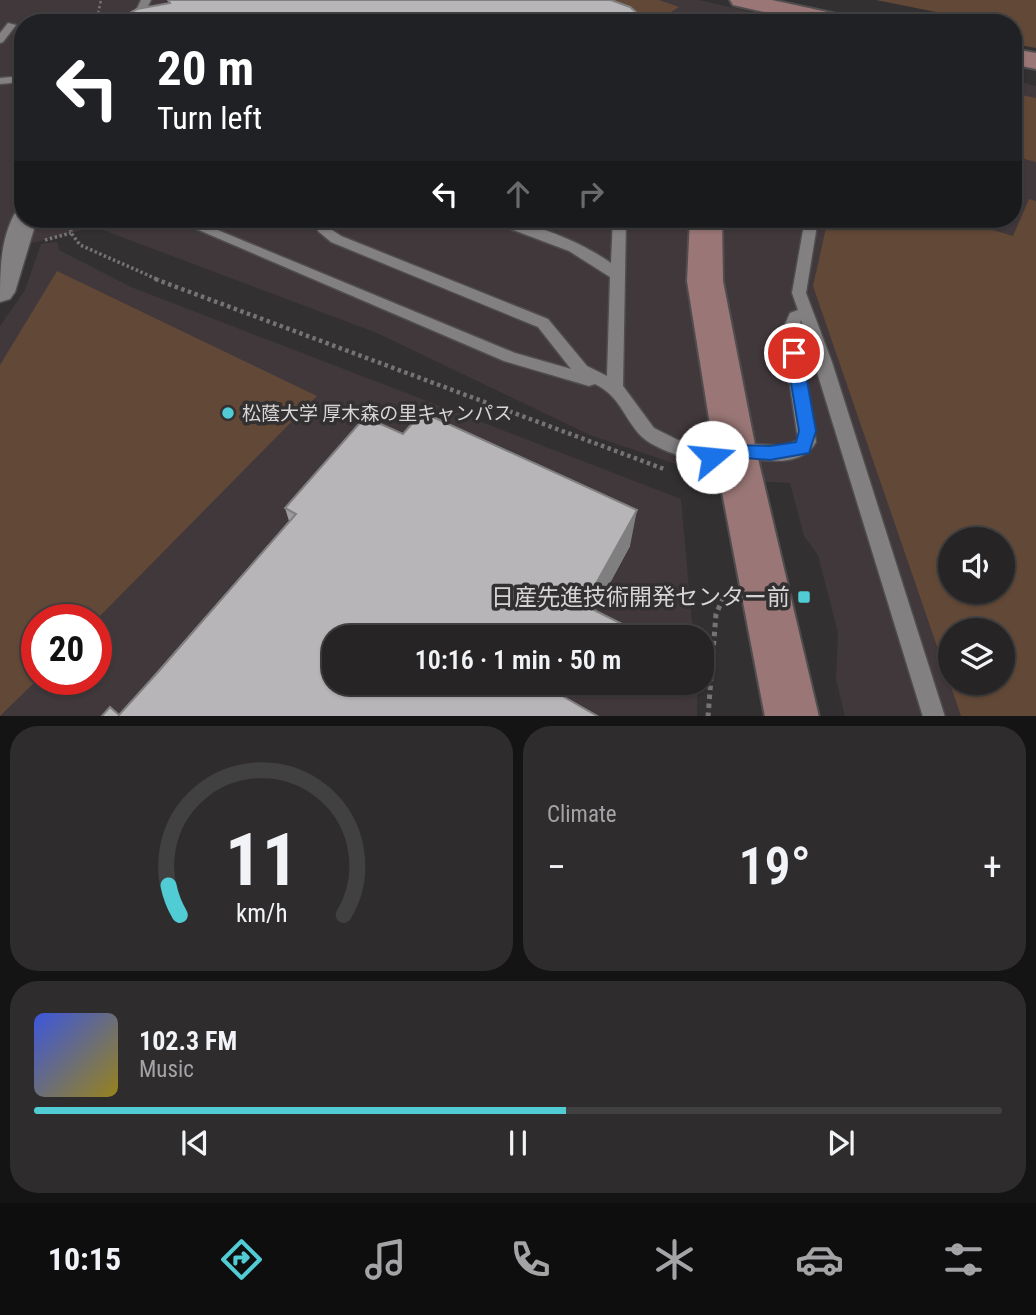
<!DOCTYPE html>
<meta charset="utf-8">
<style>
body{margin:0;font-family:"Roboto Condensed","Noto Sans JP",sans-serif;background:#2e2c2d;color:#f1f3f6;height:100vh;display:flex;flex-direction:column;font-size:26px;white-space:nowrap}
*{box-sizing:border-box;margin:0}
p{font-size:23px;color:#a4a4a7}
.icon{flex:none;width:38px;height:38px;fill:none;stroke:currentColor;stroke-width:2;stroke-linecap:round;stroke-linejoin:round}
.map{position:relative;height:716px;overflow:hidden}
.side{display:flex;flex-direction:column;gap:10px;padding:10px;background:#151414;flex:1}
.side>*{flex:none}
.banner{position:absolute;left:14px;top:14px;width:1008px;height:214px;border-radius:28px;box-shadow:0 2px 5px #0004,0 0 0 2px #424142;background:#202124;color:#fff;overflow:hidden}
.tools{position:absolute;left:938px;top:527px;display:grid;gap:14px}
.tools a{display:grid;place-items:center;width:77px;height:77px;border-radius:50%;background:#262425;box-shadow:0 2px 5px #0004,0 0 0 2px #424142;font-size:35px}
.speed{position:absolute;left:21px;top:604px;display:flex;gap:14px;font-size:35px;font-weight:700;text-align:center}
.speed>*{display:grid;place-content:center;width:91px;height:91px;border-radius:50%;background:#262425;box-shadow:0 2px 5px #0004,0 0 0 2px #424142;line-height:1}
.speed .limit{border:10px solid #d22;background:#fff;color:#111}
.pin{position:absolute;display:grid;place-items:center;width:60px;height:60px;color:#fff;margin:-30px;border:4px solid #fff;border-radius:50%;box-shadow:0 2px 7px #0007}
.me{position:absolute;width:77px;margin:-38px;rotate:73deg;stroke-linejoin:round;filter:drop-shadow(0 0 5px #0008)}
.turn{display:flex;align-items:center;gap:24px;height:147px;padding:0 28px;font-size:32px}
.turn .icon{width:91px;height:91px;stroke-width:2.5}
.turn b{display:block;font-size:49px;line-height:60px}
.lanes{display:flex;align-items:center;height:66px;padding:0 28px;background:#0003;justify-content:center;gap:35px;direction:ltr}
.lanes .off{opacity:.35}
.big{font-size:52px;font-weight:600;line-height:1.1}
.side .widget{flex:1;display:flex;flex-direction:column;justify-content:center;gap:10px;min-width:0;padding:0 24px;border-radius:28px;background:#2e2c2d}
.side .dial{align-items:center;gap:0}
.dial svg{height:182px;overflow:visible;fill:none;stroke:#424142;stroke-width:7;stroke-linecap:round;text-anchor:middle}
.dial text{fill:#f1f3f6;stroke:none}
.song{display:flex;align-items:center;gap:21px}
.cover{width:84px;height:84px;border-radius:10px;background:linear-gradient(135deg,hsl(230 70% 55%),hsl(50 70% 35%))}
.played{height:7px;border-radius:4px;background:linear-gradient(90deg,#51ccd4 55%,#424142 55%)}
.keys{display:flex;justify-content:space-around;direction:ltr}
.heat{display:flex;justify-content:space-between;align-items:center;font-size:38px;direction:ltr}
.side .tiles{flex:1;display:grid;gap:10px;grid-template-columns:1fr 1fr}
.widget:last-child{grid-column:span 2}
.trip{position:absolute;left:322px;top:625px;width:392px;height:70px;border-radius:28px;background:#262425;box-shadow:0 2px 5px #0004,0 0 0 2px #424142;font-weight:600;line-height:70px;text-align:center}
.tab-bar{display:flex;height:112px;justify-content:space-around;align-items:center;background:#0f0e0f;color:#a4a4a7}
.tab-bar .icon{width:49px;height:49px}
.tab-bar .active{color:#51ccd4}
.tab-bar b{font-size:32px;color:#f1f3f6}
.map>svg:first-child{display:block}
.built{fill:#41383b;fill-rule:evenodd}
.green{fill:#624837;fill-rule:evenodd}
.lines{fill:none;stroke-linecap:round;stroke-linejoin:round}
.lane-casing{stroke:#504d4e;stroke-width:3}
.street-casing{stroke:#504d4e;stroke-width:3}
.secondary-casing{stroke:#504d4e;stroke-width:4}
.path-far3{stroke:#767374;stroke-width:2.5;stroke-dasharray:2.5 2.5;stroke-linecap:butt}
.path-far2{stroke:#767374;stroke-width:3.5;stroke-dasharray:2.5 2.5;stroke-linecap:butt}
.path-far1{stroke:#767374;stroke-width:4.5;stroke-dasharray:3.5 3.5;stroke-linecap:butt}
.path{stroke:#767374;stroke-width:5;stroke-dasharray:4.5 4.5;stroke-linecap:butt}
.lane{fill:#838081;fill-rule:evenodd}
.street{fill:#838081;fill-rule:evenodd}
.secondary{fill:#9a7676;fill-rule:evenodd}
.wall{fill:#9d9c9d}
.shaded-wall{fill:#807f80}
.building{fill:#b7b5b7;stroke:#807f80;stroke-width:2}
.route{fill:#1a73e8;stroke:#114b97;stroke-width:2}
.poi-dot{fill:#51ccd4;stroke:#333031;stroke-width:2.5}
.labels{text-anchor:middle;stroke-width:7;stroke-linejoin:round;paint-order:stroke}
.poi-label{font-size:19px;fill:#d7d5d6;stroke:#333031;text-anchor:start}
.near-poi-label{font-size:23px;fill:#d7d5d6;stroke:#333031;text-anchor:end}
</style>
<div class="map">
<svg width="1036" height="717" viewBox="0 0 1036 717">
<rect width="100%" height="100%" fill="#333031"/>
<path class="built" d="M0 0H699L760 14 779 23H23V219H1013V80L1036 86V716H845L836 679 838 633 818 555 804 536 790 483 720 479 590 435 377 333 95 227 0 251ZM950 539H1003V592H950ZM950 630H1003V682H950Z
M57 242 59 250 131 287 681 499 692 623 696 627 697 637H334V682L697 683V716L0 717V326L25 290 41 244ZM37 620H96V679H37Z"/>
<path class="green" d="M552 0H659L679 7 653 23H644Z
M876 0H1036V48L1013 44V23H969L961 17Z
M1013 93 1036 98V162L1013 156Z
M1029 199 1036 201V716H961L813 286 828 219H956L1013 236ZM1003 539V592H950V539ZM1003 630V682H950V630Z
M57 271 317 396 96 620H37L38 679 0 716V365Z"/>
<g class="lines">
<g class="lane-casing">
<path id="lane" d="M141 0H151L140 23H130Z
M8 23 16 25 3 42 0 43V33Z
M23 76V82L0 84V78Z
M173 219H191L515 353 571 369 538 327 331 242 318 231 320 219H332V230L341 236 548 319 587 366 607 376 610 277 569 251 484 219C522 217 580 241 611 263L613 219H626L623 386 654 428 678 440 729 452 731 445 737 443 785 446 798 440 782 331 790 313 798 310 792 293 805 219H818L806 293 832 362 945 717H923L801 320 798 331 816 442C802 467 768 461 745 458L743 465C723 472 656 452 641 436 623 417 621 397 595 384L589 386 504 361Z"/>
</g>
<g class="street-casing">
<path id="street" d="M23 211V219H37L15 292 10 299 0 302C0 272 0 240 15 213Z"/>
</g>
<g class="secondary-casing">
<path id="secondary" d="M730 0H772L855 18 859 23H814L733 5Z
M1013 49 1036 53V69L1013 64Z
M690 219H722L723 281 756 450 819 717H765L714 450 687 281Z"/>
</g>
<path class="path-far3" d="M96 23 101 0"/>
<path class="path-far2" d="M71 219V233L80 245 159 280
M45 240 71 233"/>
<path class="path-far1" d="M155 279 664 469"/>
<path class="path" d="M689 477 707 483
M708 717 716 614 726 592"/>
<use href="#lane" class="lane"/>
<use href="#street" class="street"/>
<use href="#secondary" class="secondary"/>
</g>
<path class="wall" d="M533 219H577L560 222Z
M285 508 630 546 595 610 622 624 619 637H334L119 715 289 521Z
M586 682H602L599 689Z"/>
<path class="shaded-wall" d="M560 219H577L560 222Z
M637 510 630 546 581 637 584 605Z
M622 624 619 637H615Z"/>
<path class="building" d="M168 0H611L630 7 643 18 644 23H128L126 15 137 9 170 3Z
M1013 172 1017 173 1013 183Z
M422 412 637 510 584 605 622 624 615 637H562L550 631 547 637H334V682H538L599 717H101L110 707 119 715 158 672 296 514 285 508 365 417 403 434Z"/>
<path class="route" d="M794 348 802 353 816 431 809 453 770 460 745 458 743 465 737 467 706 462 703 457 706 452 726 451 728 445 770 446 796 442 799 431 786 353Z"/>
<g class="poi-dot">
<circle cx="228" cy="413" r="7"/>
<rect x="797" y="590" width="14" height="14" rx="3.5"/>
</g>
<g class="labels">
<g class="poi-label">
<text x="242" y="420">松蔭大学 厚木森の里キャンパス</text>
</g>
<g class="near-poi-label">
<text x="790" y="605">日産先進技術開発センター前</text>
</g>
</g>
</svg>
<div class="tools">
<a><svg class="icon" aria-label="sound" viewBox="0 0 24 24"><path d="M4 9h4l5-4v14l-5-4H4zM17 9q2 3 0 6"/></svg></a>
<a><svg class="icon" aria-label="layers" viewBox="0 0 24 24"><path d="M12 4l9 5-9 5-9-5zM3 14l9 5 9-5"/></svg></a>
</div>
<div class="speed"><div class="limit">20</div></div>
<div class="pin" style="left:794px;top:353px;background:#d93025"><svg class="icon" aria-label="arrive" viewBox="0 0 24 24"><path d="M6 21V4h12l-3 4 3 4H6"/></svg></div>
<svg class="me" style="left:712px;top:457px" viewBox="-20 -20 40 40"><circle r="19" fill="#fff"/><path d="M0-13L10 11 0 6-10 11z" fill="#1a73e8"/></svg>
<div class="trip">10:16 · 1 min · 50 m</div>
<div class="banner">
<div class="turn"><svg class="icon" aria-label="left" viewBox="0 0 24 24"><path d="M17 20v-9H6M10 6l-5 5 5 5"/></svg><div><b>20 m</b>Turn left</div></div>
<div class="lanes"><svg class="icon" aria-label="left" viewBox="0 0 24 24"><path d="M17 20v-9H6M10 6l-5 5 5 5"/></svg><svg class="icon off" aria-label="ahead" viewBox="0 0 24 24"><path d="M12 20V5M6 11l6-6 6 6"/></svg><svg class="icon off" aria-label="right" viewBox="0 0 24 24"><path d="M7 20v-9h11M14 6l5 5-5 5"/></svg></div>
</div>
</div>
<section class="side">
<div class="tiles">
<div class="widget dial"><svg viewBox="0 0 100 80">
<path d="M14 69A42 42 0 1 1 86 69"/>
<path d="M14 69A42 42 0 0 1 9 56" stroke="#51ccd4"/>
<text x="50" y="56" font-size="32" font-weight="700">11</text>
<text x="50" y="72" font-size="11">km/h</text>
</svg></div>
<div class="widget"><p>Climate</p>
<div class="heat"><a>−</a><b class="big">19°</b><a>+</a></div>
</div>
<div class="widget">
<div class="song"><i class="cover"></i><div><b>102.3 FM</b><p>Music</p></div></div>
<div class="played"></div>
<div class="keys"><svg class="icon" aria-label="previous" viewBox="0 0 24 24"><path d="M18 5L8 12l10 7zM5 5v14"/></svg><svg class="icon" aria-label="pause" viewBox="0 0 24 24"><path d="M8 5v14M16 5v14"/></svg><svg class="icon" aria-label="next" viewBox="0 0 24 24"><path d="M6 5l10 7-10 7zM19 5v14"/></svg></div>
</div>
</div>
</section>
<nav class="tab-bar">
<b>10:15</b>
<svg class="icon active" aria-label="directions" viewBox="0 0 24 24"><path d="M12 3l9 9-9 9-9-9zM9 14v-3h6M13 9l2 2-2 2"/></svg>
<svg class="icon" aria-label="music" viewBox="0 0 24 24"><path d="M9 18V5l10-2v13"/><circle cx="6" cy="18" r="3"/><circle cx="16" cy="16" r="3"/></svg>
<svg class="icon" aria-label="phone" viewBox="0 0 24 24"><path d="M5 4h4l2 5-3 2q2 4 5 5l2-3 5 2v4C11 20 4 13 5 4z"/></svg>
<svg class="icon" aria-label="climate" viewBox="0 0 24 24"><path d="M12 3v18M4 7l16 10M4 17L20 7"/></svg>
<svg class="icon" aria-label="car" viewBox="0 0 24 24"><path d="M5 17H2v-5l4-1 3-4h7l3 4 3 1v5h-3M9 17h6M6 11h13"/><circle cx="7" cy="17" r="2"/><circle cx="17" cy="17" r="2"/></svg>
<svg class="icon" aria-label="filters" viewBox="0 0 24 24"><path d="M4 7h16M4 17h16"/><circle cx="9" cy="7" r="2"/><circle cx="15" cy="17" r="2"/></svg>
</nav>
